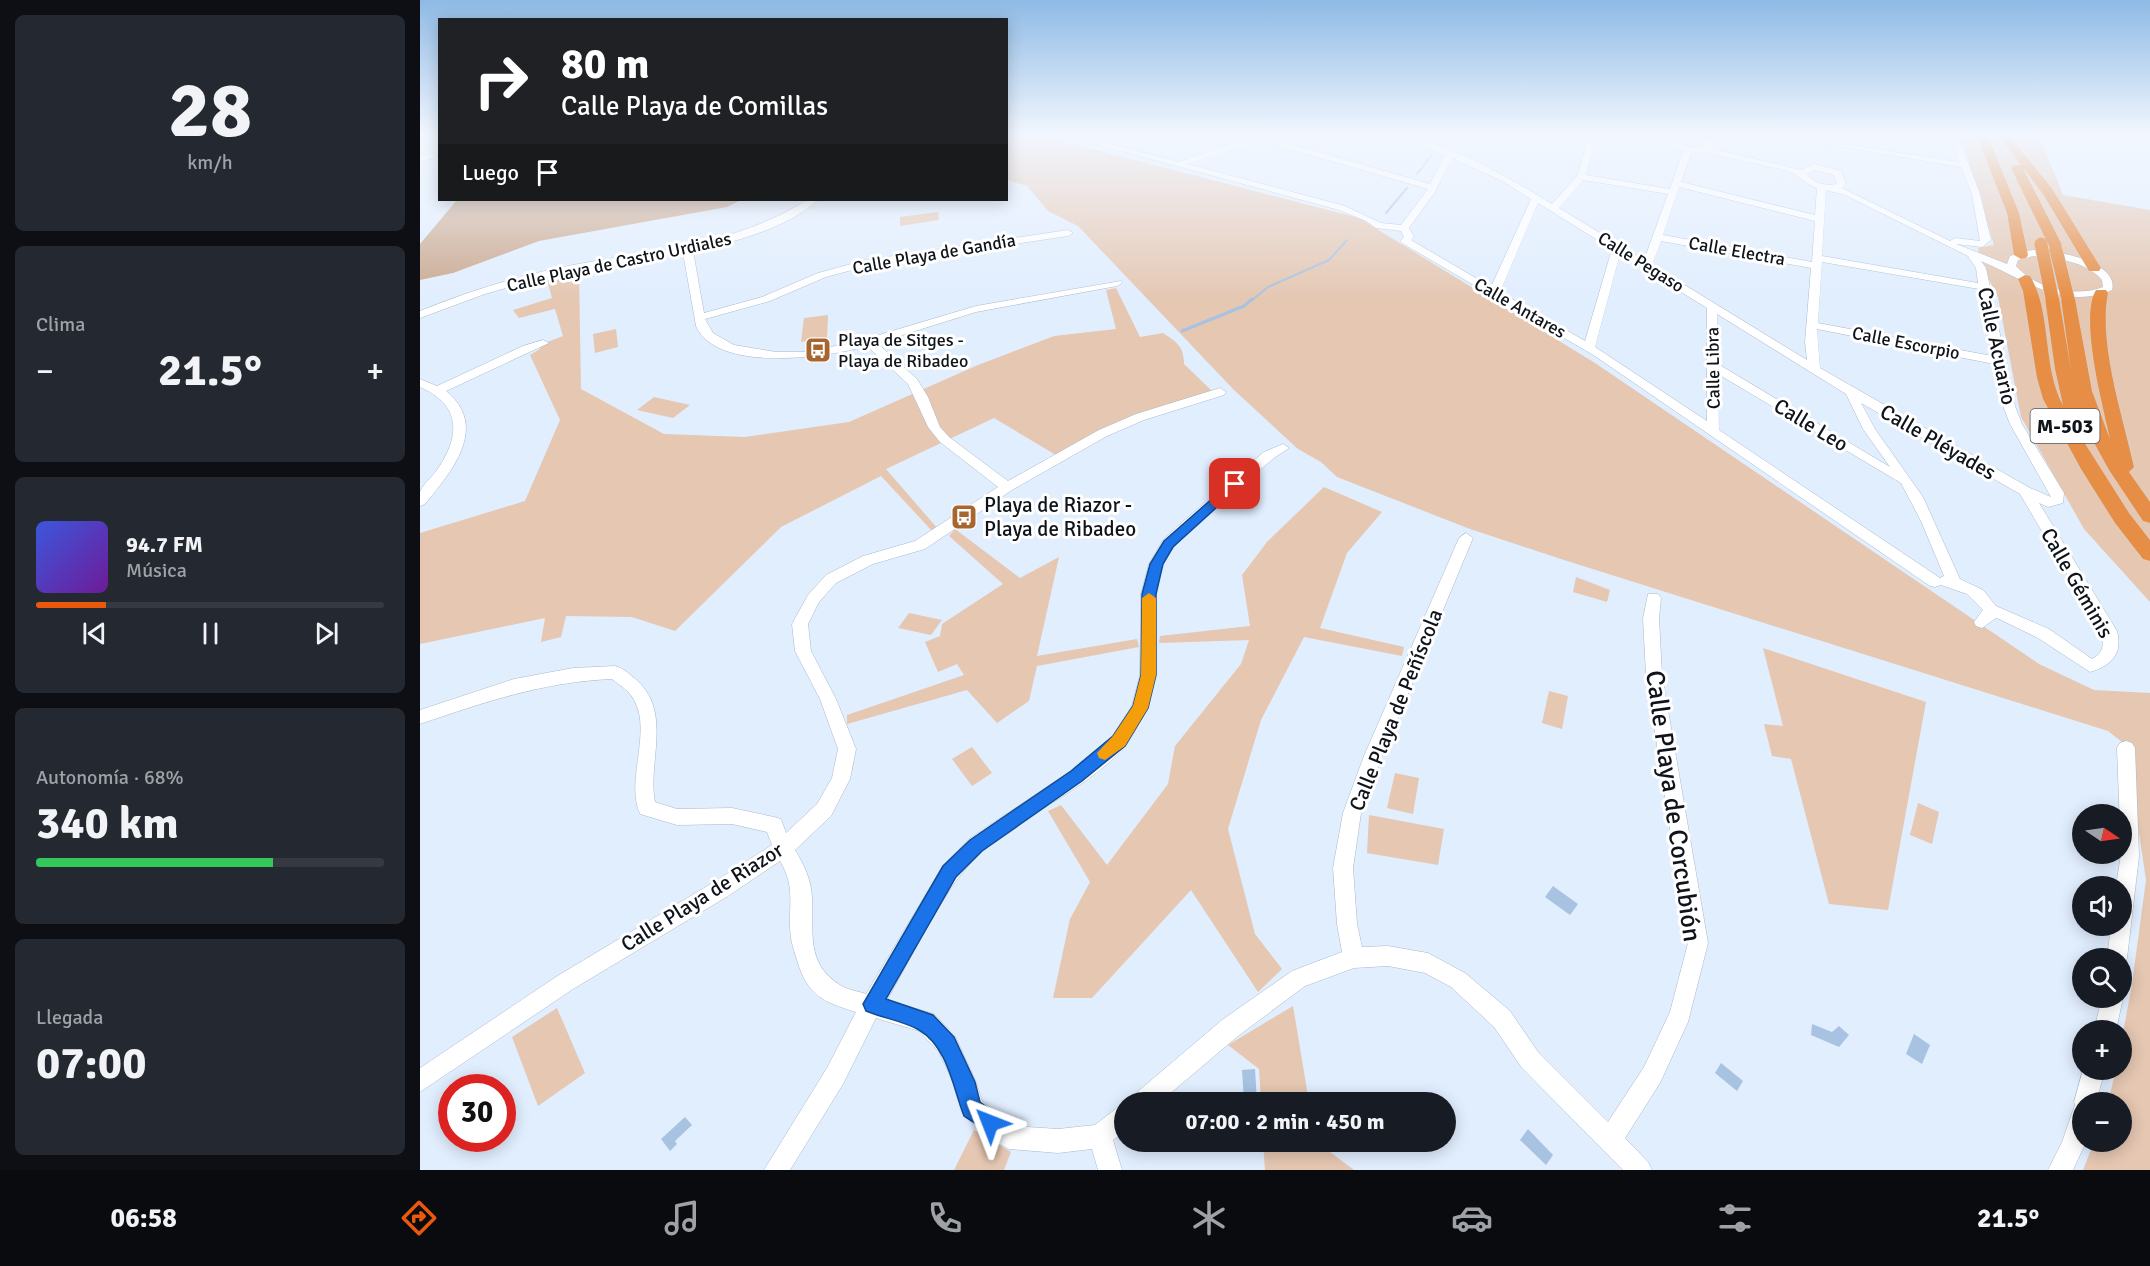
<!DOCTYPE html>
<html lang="es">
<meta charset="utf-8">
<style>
body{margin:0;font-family:Signika,sans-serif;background:#242831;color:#f1f3f6;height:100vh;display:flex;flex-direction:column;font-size:22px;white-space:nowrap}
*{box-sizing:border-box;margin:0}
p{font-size:20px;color:#9ea1a6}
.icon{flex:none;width:33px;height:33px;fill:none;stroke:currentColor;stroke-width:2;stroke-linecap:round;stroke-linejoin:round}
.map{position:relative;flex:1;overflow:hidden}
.drawer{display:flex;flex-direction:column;gap:15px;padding:15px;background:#0d0f14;width:420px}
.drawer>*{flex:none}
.banner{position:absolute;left:18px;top:18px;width:570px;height:183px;border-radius:0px;box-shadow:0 3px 15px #0003;background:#202124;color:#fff;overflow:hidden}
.needle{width:39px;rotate:103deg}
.buttons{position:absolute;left:1652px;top:804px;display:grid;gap:12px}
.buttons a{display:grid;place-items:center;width:60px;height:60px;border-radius:50%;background:#171b24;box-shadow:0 3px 15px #0003;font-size:30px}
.speed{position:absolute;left:18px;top:1074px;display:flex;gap:12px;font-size:30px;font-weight:700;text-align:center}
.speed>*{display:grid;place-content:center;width:78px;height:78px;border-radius:50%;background:#171b24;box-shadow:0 3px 15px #0003;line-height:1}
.speed .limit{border:9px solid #d22;background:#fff;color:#111}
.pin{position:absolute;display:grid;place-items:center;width:51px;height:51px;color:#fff;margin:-26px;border-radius:12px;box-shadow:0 3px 9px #0006}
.me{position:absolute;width:66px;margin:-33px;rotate:315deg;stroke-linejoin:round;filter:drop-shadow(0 0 4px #0008)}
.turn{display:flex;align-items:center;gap:21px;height:126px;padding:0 24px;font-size:27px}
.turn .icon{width:78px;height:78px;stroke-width:2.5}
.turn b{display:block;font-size:42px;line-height:51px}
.then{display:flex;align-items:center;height:57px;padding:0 24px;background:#0003;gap:12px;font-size:22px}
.big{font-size:45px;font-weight:800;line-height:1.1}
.drawer .card{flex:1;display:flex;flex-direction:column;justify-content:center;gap:9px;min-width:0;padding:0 21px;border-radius:9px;background:#242831}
.drawer .dial{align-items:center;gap:0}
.dial b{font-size:78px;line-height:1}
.song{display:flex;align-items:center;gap:18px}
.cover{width:72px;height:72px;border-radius:9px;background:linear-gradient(135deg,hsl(230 70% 55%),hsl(280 70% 35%))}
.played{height:6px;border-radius:3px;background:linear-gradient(90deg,#ea580c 20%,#363941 20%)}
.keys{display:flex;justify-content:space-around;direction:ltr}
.heat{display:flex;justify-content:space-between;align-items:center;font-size:33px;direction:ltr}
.charge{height:9px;border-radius:4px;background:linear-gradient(90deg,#34c759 68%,#363941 0)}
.trip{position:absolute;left:694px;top:1092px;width:342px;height:60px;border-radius:30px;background:#171b24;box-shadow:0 3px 15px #0003;font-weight:800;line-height:60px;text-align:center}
.tab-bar{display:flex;height:96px;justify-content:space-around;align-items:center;background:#090b0e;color:#9ea1a6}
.tab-bar .icon{width:42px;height:42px}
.tab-bar .on{color:#ea580c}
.tab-bar b{font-size:27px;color:#f1f3f6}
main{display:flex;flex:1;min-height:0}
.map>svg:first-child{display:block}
.green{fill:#e5c7b2}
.forest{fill:#caa88f}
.water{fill:#a8c2e1}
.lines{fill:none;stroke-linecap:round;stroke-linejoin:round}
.stream-far1{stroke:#a8c2e1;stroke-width:2}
.stream{stroke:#a8c2e1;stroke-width:3}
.minor-casing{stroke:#a9b9cc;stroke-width:1}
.highway-casing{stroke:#d4d5d6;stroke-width:1}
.minor{fill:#fff;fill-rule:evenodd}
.highway{fill:#e78e46;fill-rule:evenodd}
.highway-bridge-casing{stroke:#d4d5d6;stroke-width:14;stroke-linecap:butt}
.highway-bridge{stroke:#e78e46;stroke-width:13}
.route{fill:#1a73e8;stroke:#114b97;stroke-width:1.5}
.slow{fill:#f59e0b}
.labels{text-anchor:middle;stroke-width:6;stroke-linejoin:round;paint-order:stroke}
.far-street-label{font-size:18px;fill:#0f141b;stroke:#fff}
.far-poi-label{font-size:18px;fill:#0f141b;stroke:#fff;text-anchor:start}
.shield{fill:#fff;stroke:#575a5f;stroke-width:1.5}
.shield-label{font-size:20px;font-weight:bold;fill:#0f141b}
.street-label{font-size:21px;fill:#0f141b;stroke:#fff}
.poi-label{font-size:21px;fill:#0f141b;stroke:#fff;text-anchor:start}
.near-street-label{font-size:26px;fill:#0f141b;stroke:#fff}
</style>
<main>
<section class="drawer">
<div class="card dial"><b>28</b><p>km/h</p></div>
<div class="card"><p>Clima</p>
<div class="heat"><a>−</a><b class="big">21.5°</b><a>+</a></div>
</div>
<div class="card">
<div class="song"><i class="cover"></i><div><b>94.7 FM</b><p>Música</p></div></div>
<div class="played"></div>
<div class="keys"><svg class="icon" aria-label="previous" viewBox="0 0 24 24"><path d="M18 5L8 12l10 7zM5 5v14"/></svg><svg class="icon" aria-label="pause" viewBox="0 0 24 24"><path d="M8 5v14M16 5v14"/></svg><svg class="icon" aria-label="next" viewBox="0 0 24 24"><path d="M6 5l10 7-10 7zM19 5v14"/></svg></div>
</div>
<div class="card"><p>Autonomía · 68%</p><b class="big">340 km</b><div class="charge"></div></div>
<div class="card"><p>Llegada</p><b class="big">07:00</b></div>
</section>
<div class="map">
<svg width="1730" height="1170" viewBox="0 0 1730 1170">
<rect width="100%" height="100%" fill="#e1eefe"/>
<path class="green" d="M586 136H622L939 218 1175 363 1619 664 1674 690 1730 693V1170H1663L1674 1142H1701V1102H1688L1696 1070H1701V1044L1712 984 1726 880 1706 745 1688 731 1144 560 1050 529 917 477 901 462 878 449 814 390 658 226 628 211 607 186 587 180Z
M1541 136H1611L1622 142 1643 195 1730 210V602L1664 529 1601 417 1578 297 1561 264 1558 248 1574 245Z
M518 212 519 220 480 226V217Z
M159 273 161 389 244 434 325 437 429 422 558 365 634 336 696 329 686 290 696 288 720 337 743 333C757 342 764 347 764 364L793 392C734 408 687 422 636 455L574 418 466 469 518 529 513 532 461 476 361 527 255 631 212 617 146 616 141 637 121 642 125 618 0 644V533L105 501 140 420 110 355 120 349V345L143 336 135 309 99 318 93 310 132 298 127 280Z
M408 315 407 338 381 342 384 318Z
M196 329 198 347 175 353 173 334Z
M234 397 270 405 253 418 217 410Z
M904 487 962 512 927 553 900 628 984 647 982 656 884 637 841 720 808 829 835 934 862 969 838 992 771 890 672 998H633L650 919 670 882 628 811 641 805 687 865 748 784 755 746 821 664 829 640 739 643 740 636 830 626 822 575 847 542Z
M535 529 600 578 639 557 617 656 717 639 719 647 617 666 609 701 577 723 547 690 427 724V715L544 675 537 664 518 672 505 642 520 636 522 624 583 584 529 536Z
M1156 577 1190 590 1187 602 1153 592Z
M489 613 522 620 511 635 478 628Z
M1343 648 1506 702 1468 910 1409 904 1371 759 1352 756 1344 724 1363 726Z
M1129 691 1148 696 1142 729 1122 723Z
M552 747 572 773 552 786 532 759Z
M975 773 999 778 993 814 967 808Z
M1498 803 1519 812 1512 844 1490 835Z
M949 815 1024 829 1018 865 947 853Z
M873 1006 889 1102H841L839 1069 808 1045Z
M137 1008 165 1073 118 1106 92 1037Z
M554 1130 591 1152 584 1170H534Z
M843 1142H897L934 1170H845Z"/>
<path class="forest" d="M37 200H321L307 207 119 241 33 273 0 280V244Z"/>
<path class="water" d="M1133 886 1158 904 1150 915 1125 897Z
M1392 1024 1412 1032 1419 1026 1429 1035 1419 1047 1391 1035Z
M1494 1034 1510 1045 1502 1064 1486 1054Z
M1301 1063 1323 1081 1317 1091 1295 1073Z
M835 1069 837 1102H824L822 1070Z
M265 1117 272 1125 255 1141 257 1144 250 1151 241 1139Z
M1108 1129 1133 1155 1126 1165 1100 1140Z"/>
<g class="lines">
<path class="stream-far1" d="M1021 141 1026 136
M997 174 1011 156
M966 213 987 188
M831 301 848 287 909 260 927 240"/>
<path class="stream" d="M762 331 824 306 832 299"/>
<g class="minor-casing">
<path id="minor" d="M646 136C658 135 667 140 679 141 691 143 704 136 717 136L691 144 758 162 836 136H852L849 138 1010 184 1025 155 972 136C1014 133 1096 182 1132 204L1157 176 1169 136H1177L1166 175 1250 189 1263 151 1251 144 1227 136H1239L1253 139C1264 132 1280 135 1292 140L1295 147 1293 149 1381 170 1395 164 1421 171 1426 184 1422 188 1530 241 1535 238 1560 241 1552 194 1541 167 1399 143 1403 141 1539 162 1530 136H1538L1560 194 1571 240 1562 247 1536 244 1587 264 1590 256C1598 254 1606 251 1613 250 1633 249 1700 262 1692 290 1643 311 1604 279 1561 261L1566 268 1595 406 1602 424 1644 493 1643 503 1628 507 1619 503 1697 631C1703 654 1691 666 1670 672L1618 638 1579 619 1576 618 1562 628 1556 626 1554 622 1563 610 1547 594 1521 585 1515 587 1510 586 1175 356 982 243 980 241 984 237 981 231 956 228 946 221 919 210ZM1264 139H1277L1286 146 1271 148 1259 142ZM841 141 1008 189 981 225 961 223 925 206 767 164ZM1283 152 1369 171C1380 176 1386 185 1397 188L1395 215 1261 182 1271 153ZM1032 158 1082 181 1111 199 1071 287 991 240 994 237 989 228 1015 192ZM1395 170 1414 175 1417 184C1405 186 1395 184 1387 174ZM1163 180 1248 194 1224 260 1139 208ZM1259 187 1395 221 1392 262 1243 235ZM1406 190 1425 195 1548 256 1556 268 1558 283 1402 256ZM1118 203 1192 249 1165 341 1080 292ZM1241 241 1391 268 1385 342 1387 360 1232 265ZM1200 254 1287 308V421L1175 347ZM1613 256C1636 258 1666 261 1682 280L1683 287C1655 298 1615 288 1596 266L1598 260ZM1402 262 1559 289 1572 356 1398 323ZM1297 314 1426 394 1443 429 1470 467 1298 364ZM1397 329 1574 364 1583 406 1590 424 1631 497 1610 488 1400 368ZM1298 374 1481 483 1501 521 1524 576 1520 578 1299 430ZM1441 403 1600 494 1681 632C1684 644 1684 653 1672 659L1629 629 1576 606 1563 590 1540 579 1503 497 1455 429Z
M0 155 14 154 18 157 0 161Z
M387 200H398C368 228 312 243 273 251L284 313 342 297 398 273 446 260 648 230 653 233 648 236 447 266 406 277 350 301 285 319 293 333 314 345 356 352H383L432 343 556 306 701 281 702 283 697 286 556 312 457 343 497 379 508 397 520 427 529 437 588 481 679 430 716 414 800 388 806 392 804 395 724 420 687 436 592 490 505 549 453 564 416 583 399 602 388 624 391 651 416 699 436 749 430 779 411 816 375 850C384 865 391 879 392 897 394 932 385 963 420 985 427 990 438 991 446 994L523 866 549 839 651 771 693 736 712 706 720 675 721 594 729 564 743 540 759 525 844 452 863 444 869 448 854 458C827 481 754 535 743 564 722 619 752 670 717 727 713 734 709 741 705 747 665 790 606 813 562 852 524 885 493 955 467 1000L514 1014 535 1036 556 1082 562 1101 593 1126 638 1129 675 1125 697 1108 705 1104V1131L693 1140 702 1170H678L672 1149 638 1153 589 1149 581 1145 544 1116 534 1084 519 1052 499 1031 456 1018 423 1084 370 1170H344L407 1068 436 1012C403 1002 387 995 377 960 375 953 372 945 371 938 367 908 377 889 360 861L308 896 153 989 0 1092V1068L139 975 294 882 352 845 347 832 312 824 257 825 220 814C204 778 236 726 210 694 205 688 197 683 192 679 123 682 65 702 0 724V710L94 679 153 668 195 666C203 668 208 673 214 678 254 710 227 762 235 802L257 809 312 808 354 817 361 819 366 833 397 804 412 778 418 749 400 699 375 651 372 624 388 595 406 575 443 556 495 541 578 487 520 442 508 427 488 384 447 346C408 357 297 374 276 326L263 253 171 268 110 281 65 294 0 318V311C49 291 101 275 153 265 238 249 311 247 387 200Z
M123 340 129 343 26 391C70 427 31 472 5 504L0 506C0 502 0 495 0 492 3 484 13 476 17 470 41 435 41 405 0 387V379L17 386 103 346Z
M1046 533 1053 538 962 756 941 813 933 868 937 924 942 947 968 946 1008 953 1045 973 1090 1011 1118 1052 1188 1122 1224 1067 1250 1012 1268 943 1226 675 1223 618 1228 594H1238L1241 598 1239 618 1242 675 1288 943 1268 1022 1240 1083 1205 1138 1228 1162 1232 1170H1203L1102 1068 1074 1027 1031 987 1005 973 968 966 934 968 885 986 818 1036 740 1102H712L715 1094 802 1020 872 971 922 952 917 924 913 868 923 813 944 756 1039 538Z
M1706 741 1712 743 1715 748 1719 856 1707 958 1704 965 1701 967V958H1687L1691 926H1701V886H1696L1701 854 1697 748 1700 743Z
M1701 994 1703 998 1696 1030H1674L1682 998H1701Z
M1663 1070H1685L1676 1102H1662V1142H1666L1653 1170H1628L1642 1142 1655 1105 1654 1102Z"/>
</g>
<g class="highway-casing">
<path id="highway" d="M1557 136H1568L1599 213 1608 255 1606 258 1601 259 1594 255 1587 213Z
M1579 136H1590L1633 190 1681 268 1679 271H1669L1623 194 1603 168 1642 245 1635 249 1630 248 1591 168 1593 165H1601Z
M1605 275 1610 276C1632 311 1622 368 1643 405L1635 369 1625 298 1632 294 1639 298 1651 370 1641 299 1648 295 1655 299 1672 391 1690 439C1683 406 1659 318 1676 290H1686L1688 293C1678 343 1703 417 1714 467L1709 472 1730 502V523L1723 521 1689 470 1672 439 1664 442 1709 513 1730 540V561L1723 559 1695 523 1661 469 1623 399 1617 378 1603 291 1598 279Z"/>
</g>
<use href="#minor" class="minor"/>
<use href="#highway" class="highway"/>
<g class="highway-bridge-casing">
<path id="highway-bridge" d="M1621 244 1632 298
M1636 250 1648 299"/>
</g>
<use href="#highway-bridge" class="highway-bridge"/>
</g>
<linearGradient id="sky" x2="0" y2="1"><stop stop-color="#8ebae5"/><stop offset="0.45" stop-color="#f2f7ff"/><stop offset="1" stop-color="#f2f7ff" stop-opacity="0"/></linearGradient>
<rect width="1730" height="300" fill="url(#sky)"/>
<path class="route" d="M815 481 821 484 819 487 753 547 743 564 736 594V675L728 708 705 746 662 781 562 851 536 877 466 999 513 1015 534 1037 555 1082 560 1102 578 1115 581 1123 578 1130 570 1133 544 1116C533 1088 528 1047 499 1030 484 1021 462 1018 446 1011L443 1004 523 866 550 840 651 771 693 736 713 706 721 675 722 594 730 564 744 541 811 482Z"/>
<path class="slow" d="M729 593 736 598V675L728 708 705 746 685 760 679 758 677 753 693 736 713 706 721 675 722 598Z"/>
<defs>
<g id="bus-square" transform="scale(1.35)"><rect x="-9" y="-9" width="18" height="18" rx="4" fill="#a76630" stroke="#fff"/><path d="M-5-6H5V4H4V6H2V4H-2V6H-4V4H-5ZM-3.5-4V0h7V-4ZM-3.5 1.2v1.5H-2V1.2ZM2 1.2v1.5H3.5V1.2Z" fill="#fff"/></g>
</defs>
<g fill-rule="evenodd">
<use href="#bus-square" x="398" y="350"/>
<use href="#bus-square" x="544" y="517"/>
</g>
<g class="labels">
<g class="far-street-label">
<text transform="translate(1317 251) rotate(10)" y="6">Calle Electra</text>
<text transform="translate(514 254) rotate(-10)" y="6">Calle Playa de Gandía</text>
<text transform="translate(199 262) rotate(-12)" y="6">Calle Playa de Castro Urdiales</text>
<text transform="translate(1221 262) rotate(32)" y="6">Calle Pegaso</text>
<text transform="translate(1100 308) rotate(30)" y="6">Calle Antares</text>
<text transform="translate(1486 343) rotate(11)" y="6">Calle Escorpio</text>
<text transform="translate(1293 368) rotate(-91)" y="6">Calle Libra</text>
</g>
<g class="far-poi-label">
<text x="418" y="346">Playa de Sitges -<tspan x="418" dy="21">Playa de Ribadeo</tspan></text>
</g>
<rect class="shield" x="1610.5" y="409" width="69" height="34" rx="4.5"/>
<g class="shield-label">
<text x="1645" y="433">M-503</text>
</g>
<g class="street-label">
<text transform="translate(1577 346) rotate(78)" y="7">Calle Acuario</text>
<text transform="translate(1391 425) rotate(31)" y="7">Calle Leo</text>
<text transform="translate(1518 442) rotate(30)" y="7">Calle Pléyades</text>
<text transform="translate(1657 583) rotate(60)" y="7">Calle Géminis</text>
<text transform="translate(976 710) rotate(-68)" y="7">Calle Playa de Peñíscola</text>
<text transform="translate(282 897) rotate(-32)" y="7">Calle Playa de Riazor</text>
</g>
<g class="poi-label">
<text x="564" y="512">Playa de Riazor -<tspan x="564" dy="24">Playa de Ribadeo</tspan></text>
</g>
<g class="near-street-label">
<text transform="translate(1254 806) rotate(82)" y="9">Calle Playa de Corcubión</text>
</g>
</g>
</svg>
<div class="buttons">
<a><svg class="needle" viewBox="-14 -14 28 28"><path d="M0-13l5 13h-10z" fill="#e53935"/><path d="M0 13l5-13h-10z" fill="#9ea1a6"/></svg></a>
<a><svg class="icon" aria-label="sound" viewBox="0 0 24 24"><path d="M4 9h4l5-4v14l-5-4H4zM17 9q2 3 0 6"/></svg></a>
<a><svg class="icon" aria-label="search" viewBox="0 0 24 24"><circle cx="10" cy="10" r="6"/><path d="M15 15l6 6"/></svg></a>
<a>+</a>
<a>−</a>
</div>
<div class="speed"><div class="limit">30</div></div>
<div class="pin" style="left:815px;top:484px;background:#d93025"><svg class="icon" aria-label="arrive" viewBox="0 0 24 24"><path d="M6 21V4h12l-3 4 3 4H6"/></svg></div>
<svg class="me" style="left:570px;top:1123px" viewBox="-20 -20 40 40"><path d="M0-17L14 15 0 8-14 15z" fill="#1a73e8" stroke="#fff" stroke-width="4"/></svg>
<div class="trip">07:00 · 2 min · 450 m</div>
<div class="banner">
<div class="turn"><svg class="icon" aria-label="right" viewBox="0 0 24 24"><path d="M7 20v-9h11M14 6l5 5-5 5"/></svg><div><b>80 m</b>Calle Playa de Comillas</div></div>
<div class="then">Luego<svg class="icon" aria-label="arrive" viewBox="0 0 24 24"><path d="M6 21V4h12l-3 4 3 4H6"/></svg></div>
</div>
</div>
</main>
<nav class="tab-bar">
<b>06:58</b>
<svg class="icon on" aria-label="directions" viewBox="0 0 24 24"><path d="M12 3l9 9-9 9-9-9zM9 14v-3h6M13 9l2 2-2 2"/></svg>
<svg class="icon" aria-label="music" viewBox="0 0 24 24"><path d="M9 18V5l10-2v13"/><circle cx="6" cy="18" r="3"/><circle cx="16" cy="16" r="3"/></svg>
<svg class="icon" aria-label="phone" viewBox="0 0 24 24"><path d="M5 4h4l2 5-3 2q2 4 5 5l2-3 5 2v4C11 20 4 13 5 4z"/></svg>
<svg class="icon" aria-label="climate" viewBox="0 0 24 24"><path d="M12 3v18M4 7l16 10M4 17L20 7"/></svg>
<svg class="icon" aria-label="car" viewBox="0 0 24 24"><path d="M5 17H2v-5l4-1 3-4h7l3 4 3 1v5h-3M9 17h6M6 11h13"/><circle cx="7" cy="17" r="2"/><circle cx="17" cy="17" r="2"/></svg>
<svg class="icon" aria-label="filters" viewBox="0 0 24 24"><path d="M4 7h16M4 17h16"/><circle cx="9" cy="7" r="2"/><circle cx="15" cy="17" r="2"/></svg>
<b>21.5°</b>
</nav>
